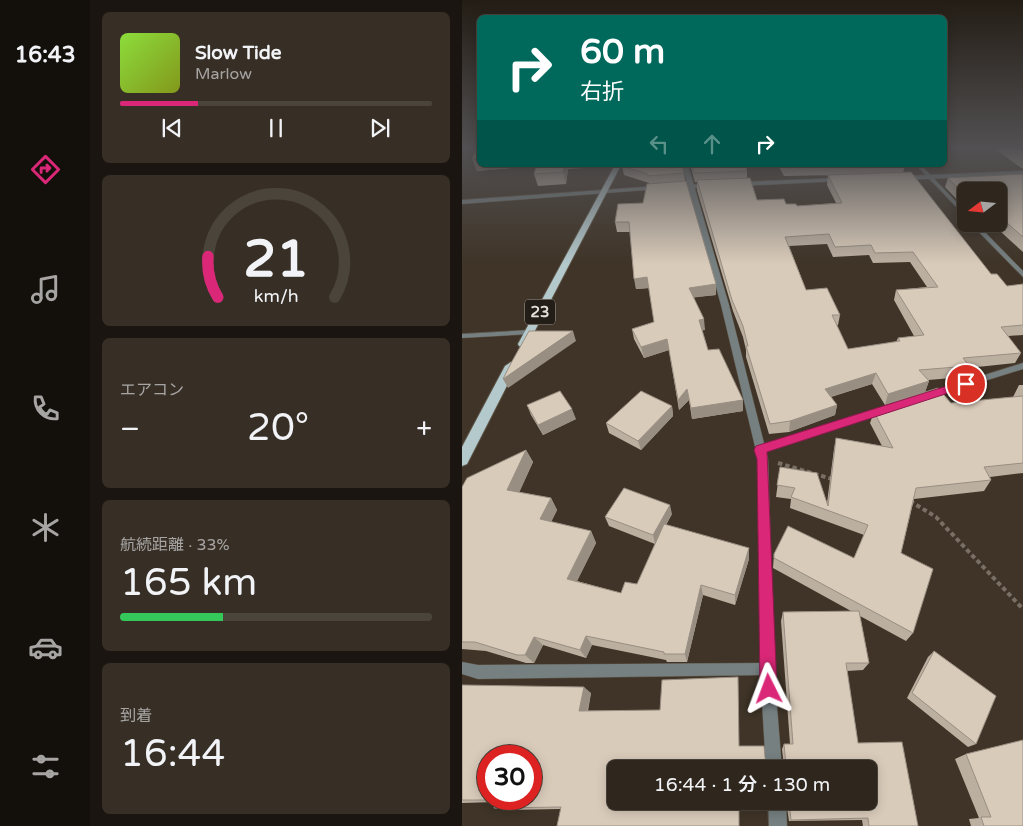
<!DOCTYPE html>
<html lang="ja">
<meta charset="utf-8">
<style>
body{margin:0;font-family:"Varela Round","Noto Sans JP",sans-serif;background:#372f26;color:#f1f3f6;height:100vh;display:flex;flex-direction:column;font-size:19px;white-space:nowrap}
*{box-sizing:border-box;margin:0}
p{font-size:16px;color:#a7a5a4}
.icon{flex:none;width:28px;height:28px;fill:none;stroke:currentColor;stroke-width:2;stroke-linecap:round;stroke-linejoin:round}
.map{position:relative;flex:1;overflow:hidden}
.panel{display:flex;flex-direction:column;gap:12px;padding:12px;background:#1a1510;width:372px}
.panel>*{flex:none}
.guide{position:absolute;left:15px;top:15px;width:470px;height:152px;border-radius:8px;box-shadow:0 2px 12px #0003,0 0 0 1px #4a443b;background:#00695c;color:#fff;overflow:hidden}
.needle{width:32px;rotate:254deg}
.fabs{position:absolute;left:495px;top:182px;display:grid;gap:10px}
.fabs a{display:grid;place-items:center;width:50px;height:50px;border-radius:8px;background:#2f271d;box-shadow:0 2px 12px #0003,0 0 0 1px #4a443b;font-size:25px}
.speed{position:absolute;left:15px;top:745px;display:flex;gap:10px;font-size:25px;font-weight:700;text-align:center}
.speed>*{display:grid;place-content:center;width:65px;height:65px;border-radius:50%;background:#2f271d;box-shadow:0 2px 12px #0003,0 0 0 1px #4a443b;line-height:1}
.speed .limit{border:8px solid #d22;background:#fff;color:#111}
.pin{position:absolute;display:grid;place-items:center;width:42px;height:42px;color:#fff;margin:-21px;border:2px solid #fff;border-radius:50%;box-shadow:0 1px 5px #0007}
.me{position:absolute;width:55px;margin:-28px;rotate:357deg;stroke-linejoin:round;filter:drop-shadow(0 0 4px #0008)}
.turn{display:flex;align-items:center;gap:18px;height:105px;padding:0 20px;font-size:22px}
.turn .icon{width:65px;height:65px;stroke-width:2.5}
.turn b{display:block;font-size:35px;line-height:42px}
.lanes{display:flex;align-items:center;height:48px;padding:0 20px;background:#0003;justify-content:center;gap:25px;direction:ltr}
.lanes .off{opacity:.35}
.big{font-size:38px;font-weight:600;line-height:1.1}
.panel .widget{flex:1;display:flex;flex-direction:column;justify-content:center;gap:8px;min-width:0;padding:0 18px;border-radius:8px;background:#372f26}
.panel .dial{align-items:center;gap:0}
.dial svg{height:130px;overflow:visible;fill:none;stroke:#4a443b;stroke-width:7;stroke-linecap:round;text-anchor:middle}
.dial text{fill:#f1f3f6;stroke:none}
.song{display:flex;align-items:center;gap:15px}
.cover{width:60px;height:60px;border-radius:8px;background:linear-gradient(135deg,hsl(90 70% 55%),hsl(70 70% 35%))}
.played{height:5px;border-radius:2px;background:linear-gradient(90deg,#db2777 25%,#4a443b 25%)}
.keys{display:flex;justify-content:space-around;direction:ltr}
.heat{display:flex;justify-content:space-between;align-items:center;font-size:28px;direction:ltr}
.charge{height:8px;border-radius:4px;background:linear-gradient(90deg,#34c759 33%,#4a443b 0)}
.trip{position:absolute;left:145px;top:760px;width:270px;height:50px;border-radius:8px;background:#2f271d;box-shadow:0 2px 12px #0003,0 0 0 1px #4a443b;font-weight:600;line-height:50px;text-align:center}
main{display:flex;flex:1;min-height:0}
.menu{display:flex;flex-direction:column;width:90px;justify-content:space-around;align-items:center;background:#13100c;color:#a7a5a4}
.menu .icon{width:35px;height:35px}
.menu .on{color:#db2777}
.menu b{font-size:22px;color:#f1f3f6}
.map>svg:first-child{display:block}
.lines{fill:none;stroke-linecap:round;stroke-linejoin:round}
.service-casing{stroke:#5d5346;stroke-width:1}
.minor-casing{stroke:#5d5346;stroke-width:1}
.tertiary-casing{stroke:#5d5346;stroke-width:1}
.primary-casing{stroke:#5d5346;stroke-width:2}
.path{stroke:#796f64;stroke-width:4;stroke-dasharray:4.5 3;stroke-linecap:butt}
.service{fill:#768081;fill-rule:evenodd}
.minor{fill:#768081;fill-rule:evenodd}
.tertiary{fill:#768081;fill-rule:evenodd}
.primary{fill:#b4c9cc;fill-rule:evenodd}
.wall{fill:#bbafa0;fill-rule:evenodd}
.shaded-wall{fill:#988e82}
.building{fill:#d9cbba;stroke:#988e82;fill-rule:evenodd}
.route{fill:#db2777;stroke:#8e194d}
.labels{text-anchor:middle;stroke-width:5;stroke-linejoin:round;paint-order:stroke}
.shield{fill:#221d17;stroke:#aaa49d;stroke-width:1}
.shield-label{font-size:15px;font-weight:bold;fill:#e5ded6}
</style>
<main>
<nav class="menu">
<b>16:43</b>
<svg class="icon on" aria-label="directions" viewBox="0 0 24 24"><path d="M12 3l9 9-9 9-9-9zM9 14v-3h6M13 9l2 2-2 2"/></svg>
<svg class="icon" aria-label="music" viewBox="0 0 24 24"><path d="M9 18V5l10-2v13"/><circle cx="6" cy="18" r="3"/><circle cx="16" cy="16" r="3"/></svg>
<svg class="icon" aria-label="phone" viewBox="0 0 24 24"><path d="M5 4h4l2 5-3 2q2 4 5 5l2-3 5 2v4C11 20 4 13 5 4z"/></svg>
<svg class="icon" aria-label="climate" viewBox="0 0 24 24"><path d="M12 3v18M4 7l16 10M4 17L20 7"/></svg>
<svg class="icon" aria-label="car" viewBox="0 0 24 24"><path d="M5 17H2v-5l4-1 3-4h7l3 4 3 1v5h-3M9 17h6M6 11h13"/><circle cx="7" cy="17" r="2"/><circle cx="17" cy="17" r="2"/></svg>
<svg class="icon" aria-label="filters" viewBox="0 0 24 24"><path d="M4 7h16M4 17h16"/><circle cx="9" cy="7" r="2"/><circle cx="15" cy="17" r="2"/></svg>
</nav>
<section class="panel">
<div class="widget">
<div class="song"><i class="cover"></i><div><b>Slow Tide</b><p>Marlow</p></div></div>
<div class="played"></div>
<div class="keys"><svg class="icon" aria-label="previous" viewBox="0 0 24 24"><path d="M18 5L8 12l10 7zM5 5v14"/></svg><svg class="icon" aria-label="pause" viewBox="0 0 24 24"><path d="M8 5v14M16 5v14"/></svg><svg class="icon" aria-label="next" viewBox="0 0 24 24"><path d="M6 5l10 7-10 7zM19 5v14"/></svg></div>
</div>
<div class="widget dial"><svg viewBox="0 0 100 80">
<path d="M14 69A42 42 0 1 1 86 69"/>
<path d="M14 69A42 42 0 0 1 8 44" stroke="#db2777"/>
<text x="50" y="56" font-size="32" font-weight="700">21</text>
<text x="50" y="72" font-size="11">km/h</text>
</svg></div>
<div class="widget"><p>エアコン</p>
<div class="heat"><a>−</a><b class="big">20°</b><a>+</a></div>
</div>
<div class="widget"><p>航続距離 · 33%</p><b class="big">165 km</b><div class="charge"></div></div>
<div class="widget"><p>到着</p><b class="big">16:44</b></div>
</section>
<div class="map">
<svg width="561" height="826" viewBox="0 0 561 826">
<rect width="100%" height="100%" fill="#3f3427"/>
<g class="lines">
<g class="service-casing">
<path id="service" d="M454 165H459L504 212V217Z
M509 224H515L561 271V277Z
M67 330H70V334L0 338V334Z
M561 363V369L468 398 464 395 465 393Z
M441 401 445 404 444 406 298 454 295 453 293 450 295 447Z
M0 662 16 665 305 663 310 664 311 669 310 674 305 675 16 679 0 674Z"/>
</g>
<g class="minor-casing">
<path id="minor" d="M220 165H226L267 305 306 459 312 669 320 769H304L298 669 296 459 259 305Z
M306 801H324L325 826H307Z"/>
</g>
<g class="tertiary-casing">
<path id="tertiary" d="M561 171V175L440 180 437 178 440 176Z
M378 178 381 180 380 181 278 186 275 184 278 182Z
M248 184 251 186 250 187 213 189 210 187 213 185Z
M196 186 198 187V189L0 204V200Z"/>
</g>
<g class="primary-casing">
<path id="primary" d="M153 165H159L66 344 65 346H57L56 344Z
M49 362 55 366 5 464 0 466V447L43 366Z"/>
</g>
<path class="path" d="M316 463 370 479
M448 501 474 517 561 609"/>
<use href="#service" class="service"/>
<use href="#minor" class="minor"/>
<use href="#tertiary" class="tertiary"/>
<use href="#primary" class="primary"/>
</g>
<path class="wall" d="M482 149H513L482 150Z
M533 149H561V169Z
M10 159 18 165H122V168L106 169 104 184 76 186 72 174 74 166 15 171Z
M228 165H284L285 171V178L295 200 335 206 374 203 365 185 366 175H372L322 176 316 165H443L441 173 529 274 545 286 561 284V335L546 336 559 353 553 363 506 368 502 377 466 380 467 381 463 392 423 405 410 384 369 397 375 405 373 415 327 432 307 434 284 357V350L281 337 271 311 235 190V182H233ZM365 244 371 257 407 255 411 263 448 262 465 287 434 290 432 300 452 336 436 338 434 342 386 349 375 325H376L378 315 344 290 327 246Z
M160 166 222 173 223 181 254 284V295L232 297 243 330H240L246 350 281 411 230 419 227 400 217 410 207 350 182 358 172 339 170 329 192 322 187 288 174 289 168 232H155L153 222 181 203 187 184V183L162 175Z
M561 174V252L539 232 527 233 518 224H536V191H504V209L483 187 486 178Z
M557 385H561V473L528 477 529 480 522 491 452 499 439 553 451 633 444 641 398 616 407 663 401 670 385 671 396 743 456 826H401L400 820 327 821 324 801H406V769L154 801H300L277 803 98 809 44 810 32 808 33 802 0 803V685L129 693 126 711 277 746 304 767H322L320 749 322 744H328L319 621 321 612 389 611 311 568 312 554 392 558 402 535 328 508 329 499 314 497 318 467 365 503 372 449 374 438 420 446 408 423 412 412 430 409 432 402 489 403 551 397Z
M65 405 114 419 81 435 69 415Z
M210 406 211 416 179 450 147 433 144 423Z
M64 450 71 462 57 492 89 498 95 510 89 522 129 531 134 543 115 581 159 593 175 584 193 544 147 526 143 517 210 514 204 525 287 559 273 605 241 595 225 662H205L204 660 130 645 124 658 81 645 72 663H64L24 651 0 649V487Z
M472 651 514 744 506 747 445 698 466 657Z
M504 754 561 826H509L507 819 517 818 493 759Z"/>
<path class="shaded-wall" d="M18 158V165H81L15 171 10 159Z
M102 165H105L106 169 104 184 101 172Z
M185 277 187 288 174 289 172 279Z
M254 284V295L228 298 227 288Z
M242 319 243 330 238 331 237 320Z
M111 331 114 341 46 388 41 379Z
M205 339 207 350 182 358 179 347Z
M414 373 410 384 361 399 363 389Z
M467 381 463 392 423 405 426 394Z
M225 389 227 400 217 410 216 400Z
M281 400V411L230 419 229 408Z
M375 405 373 415 327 432 328 421Z
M210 406 211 416 179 450 176 441Z
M110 409 114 419 81 435 76 425Z
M64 450 71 462 53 502 45 490Z
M89 498 95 510 85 530 78 519Z
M208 505 210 514 193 544 191 535Z
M129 531 134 543 111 589 105 579Z
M287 548V559L273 605V595Z
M239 585 241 595 225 662 223 654Z
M124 636 130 645 124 658 118 650Z
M72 637 81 645 72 663 63 655Z
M122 687 129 693 124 717 117 711Z"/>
<path class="building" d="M14 149H18V158L10 159Z
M548 149H561V158Z
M75 165H102L101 172 72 174Z
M163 165H220L222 173 186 176V174L160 166Z
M230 165H284L285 171 232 173Z
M321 165H436L322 167Z
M449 172 529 274H535L545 286 561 284V325L539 327 559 353 501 358 507 366 457 370 467 381 426 394 414 373 363 389 375 405 328 421 308 424 284 346H286L281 326 270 300 235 180 288 178 295 200 322 199 324 204H334L335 206 380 203 366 175ZM367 234 373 247 409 245 413 253 451 252 476 287 434 290 462 335 436 338 438 341 386 349 370 315H378L365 288 344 290 323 237Z
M561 174V237L544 222 536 223V191H504V196L486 178Z
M224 181 254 284 227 288 242 319 237 320 246 350 257 349 281 400 229 408 225 389 216 400 205 339 179 347 170 329 192 322 185 277 172 279 167 222H153L156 204 181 203 185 184Z
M67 331H111L41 379 48 365Z
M476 388 489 403 561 396V463L522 467 529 480 454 488 439 553 471 569 451 633 312 558V554L326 526 392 558 406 525 329 497 333 488 315 485 318 467 355 473 366 506 374 438 431 448 412 412 436 408 432 402Z
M98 391 110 409 76 425 65 405Z
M179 391 210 406 176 441 144 423Z
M64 450 45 490 89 498 78 519 129 531 105 579 159 593 163 582 175 584 202 524 287 548 273 595 239 585 223 654H202V652L124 636 118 650 72 637 63 655H55L13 642H0V487L5 478Z
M162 488 208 505 191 535 143 517Z
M397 611 407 663H384L396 743 440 742 456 826H407L406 818 329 820 327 801H406V769H154V801H277V826H95L99 807 32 808 34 800H0V685L122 687 117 711 198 710 200 680 276 677 277 746H302L304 767H322L324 765 322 744H331L321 612ZM26 756H69V799H26Z
M472 651 534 696 514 744 450 693Z
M561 740V826H522L519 817H529L504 754Z"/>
<linearGradient id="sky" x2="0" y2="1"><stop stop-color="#231d15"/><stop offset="0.56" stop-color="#525052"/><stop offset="1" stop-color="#525052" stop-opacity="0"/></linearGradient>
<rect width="561" height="264" fill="url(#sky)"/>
<path class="route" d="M504 380 510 384 508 386 305 452 315 689 313 695 307 698 301 695 298 689 295 459 292 450 294 446Z"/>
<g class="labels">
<rect class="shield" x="63" y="299.5" width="30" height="25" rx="4"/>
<g class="shield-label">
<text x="78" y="317">23</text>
</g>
</g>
</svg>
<div class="fabs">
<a><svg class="needle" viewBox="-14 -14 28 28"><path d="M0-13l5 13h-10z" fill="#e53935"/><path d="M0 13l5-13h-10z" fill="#a7a5a4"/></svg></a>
</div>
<div class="speed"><div class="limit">30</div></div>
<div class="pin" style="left:504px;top:384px;background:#d93025"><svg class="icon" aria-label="arrive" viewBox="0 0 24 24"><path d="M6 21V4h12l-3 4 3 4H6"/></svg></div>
<svg class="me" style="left:307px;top:689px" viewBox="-20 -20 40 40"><path d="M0-17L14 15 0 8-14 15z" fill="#db2777" stroke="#fff" stroke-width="4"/></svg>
<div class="trip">16:44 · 1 分 · 130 m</div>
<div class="guide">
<div class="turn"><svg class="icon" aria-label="right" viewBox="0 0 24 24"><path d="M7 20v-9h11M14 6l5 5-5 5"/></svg><div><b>60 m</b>右折</div></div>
<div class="lanes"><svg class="icon off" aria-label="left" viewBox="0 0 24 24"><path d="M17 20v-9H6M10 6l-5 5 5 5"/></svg><svg class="icon off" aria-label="ahead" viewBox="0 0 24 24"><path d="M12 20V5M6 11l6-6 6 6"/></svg><svg class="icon" aria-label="right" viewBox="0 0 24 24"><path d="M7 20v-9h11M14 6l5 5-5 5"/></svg></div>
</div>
</div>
</main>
